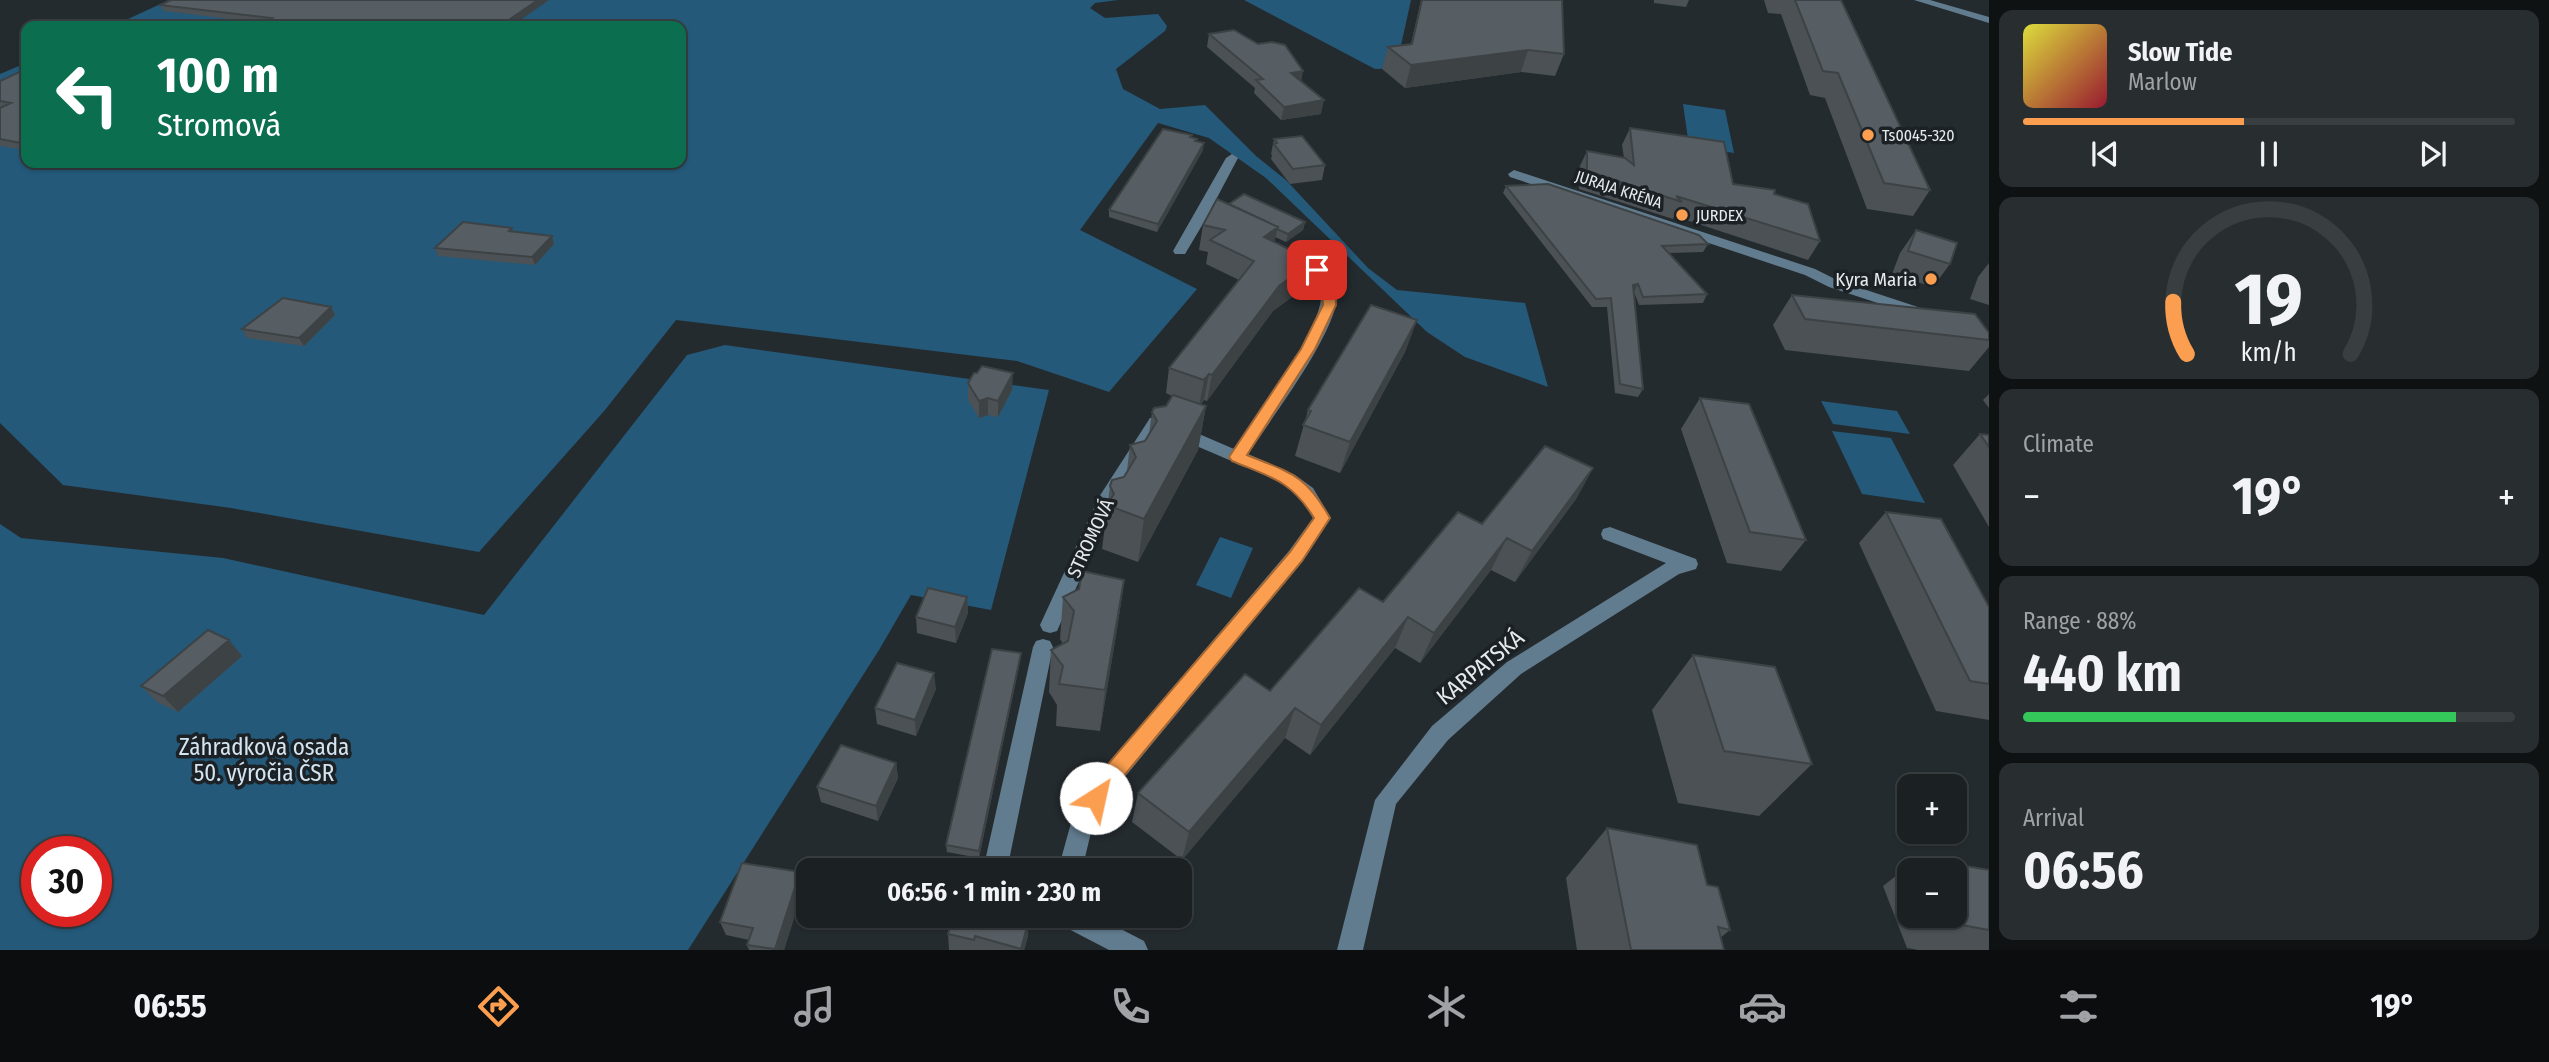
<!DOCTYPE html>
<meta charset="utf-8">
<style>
body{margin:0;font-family:"Fira Sans Condensed",sans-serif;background:#282d30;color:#f1f3f6;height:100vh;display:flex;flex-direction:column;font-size:26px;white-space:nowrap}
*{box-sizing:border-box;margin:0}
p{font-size:23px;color:#a0a3a6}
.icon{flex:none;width:38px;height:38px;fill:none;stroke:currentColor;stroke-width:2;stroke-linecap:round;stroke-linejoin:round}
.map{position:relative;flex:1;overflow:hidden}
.details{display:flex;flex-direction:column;gap:10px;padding:10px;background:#0f1213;width:560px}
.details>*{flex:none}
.guide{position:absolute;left:21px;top:21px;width:665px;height:147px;border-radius:14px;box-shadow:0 2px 5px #0004,0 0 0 2px #393e41;background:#0b6e4f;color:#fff;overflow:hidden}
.tools{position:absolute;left:1897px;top:774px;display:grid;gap:14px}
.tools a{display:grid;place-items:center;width:70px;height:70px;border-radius:14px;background:#1b2023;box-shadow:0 2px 5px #0004,0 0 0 2px #393e41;font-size:35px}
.speed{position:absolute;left:21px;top:836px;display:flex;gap:14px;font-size:35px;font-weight:700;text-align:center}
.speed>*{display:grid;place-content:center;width:91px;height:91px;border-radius:50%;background:#1b2023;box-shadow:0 2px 5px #0004,0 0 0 2px #393e41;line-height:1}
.speed .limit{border:10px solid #d22;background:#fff;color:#111}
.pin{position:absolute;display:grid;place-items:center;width:60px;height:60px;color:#fff;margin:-30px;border-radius:14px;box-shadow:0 4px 10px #0006}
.me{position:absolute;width:77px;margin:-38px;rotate:35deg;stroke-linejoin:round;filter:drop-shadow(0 0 5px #0008)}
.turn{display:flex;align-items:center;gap:24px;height:147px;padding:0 21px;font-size:32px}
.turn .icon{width:91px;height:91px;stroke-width:2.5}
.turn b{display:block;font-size:49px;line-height:60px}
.big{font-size:52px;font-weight:700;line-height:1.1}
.details .card{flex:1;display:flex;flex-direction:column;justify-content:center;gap:10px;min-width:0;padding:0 24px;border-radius:14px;background:#282d30}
.details .dial{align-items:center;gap:0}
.dial svg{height:182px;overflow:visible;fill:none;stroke:#393e41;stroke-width:7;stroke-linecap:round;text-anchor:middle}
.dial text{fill:#f1f3f6;stroke:none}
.song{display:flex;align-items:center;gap:21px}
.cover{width:84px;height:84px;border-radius:10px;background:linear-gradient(135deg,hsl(60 70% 55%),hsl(350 70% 35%))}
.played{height:7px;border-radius:4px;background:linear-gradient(90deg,#fb9e50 45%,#393e41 45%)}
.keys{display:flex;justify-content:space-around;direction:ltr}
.heat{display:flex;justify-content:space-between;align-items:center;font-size:38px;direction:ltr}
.charge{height:10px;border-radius:5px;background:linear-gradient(90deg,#34c759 88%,#393e41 0)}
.trip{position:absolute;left:796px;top:858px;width:396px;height:70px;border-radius:14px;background:#1b2023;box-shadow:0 2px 5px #0004,0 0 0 2px #393e41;font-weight:700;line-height:70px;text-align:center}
.tabs{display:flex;height:112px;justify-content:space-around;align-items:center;background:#0b0d0e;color:#a0a3a6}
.tabs .icon{width:49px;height:49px}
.tabs .current{color:#fb9e50}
.tabs b{font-size:32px;color:#f1f3f6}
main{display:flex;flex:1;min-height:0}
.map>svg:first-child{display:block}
.green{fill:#245979;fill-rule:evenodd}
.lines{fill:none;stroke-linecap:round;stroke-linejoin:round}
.minor{fill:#617c8e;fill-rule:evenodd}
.wall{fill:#4b5155;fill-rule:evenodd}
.shaded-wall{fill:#3d4245}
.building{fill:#575e63;stroke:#3d4245;stroke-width:2}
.route{fill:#fb9e50;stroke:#a36734;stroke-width:2}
.poi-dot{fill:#fb9e50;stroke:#1b2125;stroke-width:2.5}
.labels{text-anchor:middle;stroke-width:7;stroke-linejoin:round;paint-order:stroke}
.far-poi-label{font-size:16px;fill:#e6eaed;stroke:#1b2125;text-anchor:start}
.far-street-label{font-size:16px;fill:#e6eaed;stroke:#1b2125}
.poi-label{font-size:19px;fill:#e6eaed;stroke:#1b2125;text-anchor:end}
.street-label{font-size:19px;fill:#e6eaed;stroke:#1b2125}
.near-street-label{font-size:23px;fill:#e6eaed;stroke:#1b2125}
.near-park-label{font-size:23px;fill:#d4e5f1;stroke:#1b2125}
</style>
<main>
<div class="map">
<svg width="1989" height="950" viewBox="0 0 1989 950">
<rect width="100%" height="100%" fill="#242b2f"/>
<path class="green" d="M169 0H1118L1095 3 1090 8 1105 18 1158 14 1167 26 1165 31 1116 69 1123 89 1160 109 1205 105 1256 156 1286 180 1368 268 1397 290 1525 303 1548 387 1465 357 1427 332 1266 178 1209 138 1158 123 1080 230 1197 289 1109 392 1017 361 676 320 605 410 479 552 231 508 63 485 0 423V74L26 63V163H681V26H113Z
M1244 0H1411L1396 68 1375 69Z
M1683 104 1725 110 1734 153 1689 146Z
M725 345 1049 390 991 610 911 595 879 650 688 950H0V524L21 538 223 558 484 615 687 355ZM37 852H96V912H37Z
M1821 401 1897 411 1910 434 1833 424Z
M1832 431 1891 438 1925 503 1862 494Z
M1220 537 1253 548 1231 598 1196 585Z"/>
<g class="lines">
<path class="minor" d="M1914 0H1930L1989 17V23Z
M1232 154 1238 158 1211 209 1236 222 1229 226 1207 217 1185 254H1175L1173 251 1226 158Z
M1514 170 1815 269 1839 281 1927 310 1929 313 1922 317 1917 316 1829 287 1805 275 1510 177 1508 174Z
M1293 248C1312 253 1338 275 1337 297 1335 335 1270 420 1248 454L1295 475 1313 488 1331 518 1303 561 1119 784 1093 824 1082 870H1058L1074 812 1103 770 1289 551 1313 518 1301 498 1283 483 1159 430 1116 498 1057 631 1050 633 1043 631 1040 625 1099 497 1150 418H1162L1234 449C1254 418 1333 319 1320 285 1314 268 1297 264 1286 252Z
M1610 527 1696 559 1698 564 1696 569 1679 574 1521 674 1448 740 1396 804 1363 950H1337L1375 800 1432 726 1507 662 1666 563 1603 539 1601 534 1603 529Z
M1043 639 1050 641 1053 647 1007 870H983L1033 647 1036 641Z
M1056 915H1094L1144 941 1148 950H1109L1059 924Z"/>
</g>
<path class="wall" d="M549 0 262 23 164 11 160 5Z
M1421 0H1562L1564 54 1555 76 1521 72 1405 88 1382 69 1388 47 1411 44Z
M1654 0H1689L1686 7 1654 3Z
M1764 0H1841L1930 190 1913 216 1867 209 1825 98 1810 95 1781 14 1768 13Z
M1209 34 1258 44 1301 81 1321 114 1281 120 1254 93 1255 88 1207 47Z
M26 69V150L0 146V81Z
M1630 128 1733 184 1774 194 1820 241 1808 260 1674 216 1673 219 1579 189V168L1587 151 1624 158 1622 145Z
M1192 135V138L1197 139 1196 141 1203 150 1157 232 1109 217V210Z
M1274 139 1325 165 1322 180 1290 184 1271 159 1272 155 1271 154Z
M1506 186 1708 244 1703 252 1669 253 1707 294 1703 303 1639 305 1634 292H1633L1643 389 1638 397 1615 393 1607 307H1592L1503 193Z
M1229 204 1305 222 1303 230 1286 242 1275 237 1274 242 1313 261 1307 286 1273 311 1207 401 1204 400 1201 404 1206 406 1198 450 1138 562 1102 549 1110 486 1124 477 1127 471 1130 445 1145 441 1149 434 1152 412 1166 406 1172 396 1166 393 1169 368 1239 280 1206 264 1208 252 1199 250 1203 225Z
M512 228 513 232 552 236 554 244 535 265 438 256 435 248Z
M1916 230 1950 264 1933 287 1892 274 1900 253Z
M1989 263V305L1970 299 1978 277Z
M1792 295 1989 333V347L1969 371 1785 350 1773 325Z
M331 307 335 315 304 346 247 338 242 329Z
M1406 350 1340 473 1295 456 1308 410Z
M968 383 1012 390 998 417 988 415 979 418 968 400Z
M1989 394V408L1983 400Z
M1700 398 1806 540 1781 571 1727 563 1681 429Z
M1980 434 1989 435V527L1953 465Z
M1593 468 1576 499 1515 582 1491 570 1420 663 1395 648 1310 755 1285 738 1182 860 1132 822 1138 793 1482 524Z
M1886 512 1989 607V720L1936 711 1859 543Z
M1124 580 1118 623 1100 731 1056 726 1057 705 1049 692 1051 650 1063 644 1060 639 1063 597Z
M967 597 968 613 956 643 917 633 916 617Z
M1693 655 1812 764 1759 816 1678 803 1652 710Z
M242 656 178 712 157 702 141 686Z
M1020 661 979 858 947 852 946 845Z
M936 689 916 736 877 724 875 708Z
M896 763 898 778 878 821 821 802 817 787Z
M1607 828 1707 885 1730 930 1720 938 1724 950H1577L1566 878Z
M1919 858 1989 870V950H1918L1907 948 1883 886ZM1909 870H1955V915H1909Z
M804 886 784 950H749L747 945 749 940 726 935 720 922Z
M948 934 1028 936 1024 950H949Z"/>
<path class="shaded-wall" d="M538 0H549L512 26H500Z
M1528 50 1521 72 1405 88 1411 65Z
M1303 71 1301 84 1291 73Z
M1324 100 1321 114 1281 120 1284 107Z
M1204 143 1203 150 1157 232 1158 224Z
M1305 222 1303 230 1286 242 1288 234Z
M1278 227 1272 252 1264 237Z
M552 236 554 244 535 265 532 257Z
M1313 261 1307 286 1273 311 1207 401 1212 375 1279 286Z
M1638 284 1634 292 1629 293 1633 285Z
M331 307 335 315 304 346 299 338Z
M1417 320 1406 350 1340 473 1350 442Z
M1013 373 1012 390 998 417V401Z
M1209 374 1204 400 1199 406 1204 380Z
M988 398V415L979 418V401Z
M1206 406 1198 450 1138 562 1144 519Z
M1593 468 1576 499 1515 582 1532 551Z
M1507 538 1491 570 1420 663 1434 633Z
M1124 580 1118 623 1100 731 1105 690Z
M967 597 968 613 956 643 955 627Z
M1408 617 1395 648 1310 755 1321 725Z
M229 640 242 656 178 712 163 696Z
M1021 653 1020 661 979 858V851Z
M934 673 936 689 916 736 915 720Z
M1295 708 1285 738 1182 860 1189 832Z
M896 763 898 778 878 821 876 806Z
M800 872 804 886 784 950H776Z
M1029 919 1028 936 1024 950H1021Z"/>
<path class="building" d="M171 0H538L500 26H257L272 18 160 5Z
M1422 0H1562L1564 54 1528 50 1411 65 1388 47 1412 44Z
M1795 0H1841L1930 190 1884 183 1838 73 1823 71Z
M1234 30 1258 44 1272 42 1285 45 1303 71 1291 73 1324 100 1284 107 1256 80 1263 79 1209 34Z
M26 69V144L0 139V108L11 103 0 101V81Z
M1630 128 1724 142 1733 184 1775 190 1774 194 1808 204 1820 241 1676 196 1682 202 1587 171V151L1625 158 1634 165Z
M1163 129 1192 135 1190 137 1197 139 1195 141 1204 143 1158 224 1109 210Z
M1302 136 1325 165 1293 169 1274 144 1277 143 1274 139Z
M1548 184 1699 235 1708 244 1662 246 1707 294 1643 297 1638 284 1633 285 1643 389 1620 384 1611 298 1596 299 1506 186Z
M1244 194 1305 222 1288 234 1277 229 1278 227 1229 204Z
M1217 199 1278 227 1264 237 1313 261 1279 286 1212 375 1209 374 1204 380 1169 368 1254 261 1210 240 1225 230 1203 225Z
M463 222 512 228 509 231 552 236 532 257 435 248Z
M1916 230 1957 243 1950 264 1908 251Z
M1792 295 1975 314 1989 333V340L1805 319Z
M283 298 331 307 299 338 242 329Z
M1371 305 1417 320 1350 442 1303 425 1311 411 1308 410Z
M982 366 1013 373 998 401 988 398 979 401 968 383 974 373H977Z
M1173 395 1206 406 1144 519 1107 505 1114 494 1110 486 1112 480 1124 477 1136 457 1130 445 1145 441 1157 421 1152 412 1154 408 1166 406Z
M1700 398 1749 404 1806 540 1750 532Z
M1980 434 1989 435V447Z
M1545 446 1593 468 1532 551 1507 538 1434 633 1408 617 1321 725 1295 708 1189 832 1138 793 1245 674 1270 691 1359 588 1383 602 1458 512 1482 524Z
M1886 512 1941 519 1989 607V684L1970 681Z
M1082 571 1124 580 1105 690 1059 684 1063 666 1051 650 1068 641 1074 611 1063 597 1079 589Z
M928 588 967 597 955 627 916 617Z
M208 630 229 640 163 696 141 686Z
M992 649 1021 653 979 851 946 845Z
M1693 655 1775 667 1812 764 1724 751Z
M897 663 934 673 915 720 875 708Z
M841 745 896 763 876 806 817 787Z
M1607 828 1697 845 1707 885 1718 887 1730 930 1718 927 1724 950H1631Z
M1919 858 1989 870V930L1946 922 1943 915H1955V870H1924Z
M742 863 800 872 775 949 747 945 753 928 720 922Z
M953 915H1013L1029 919 1021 949 975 936 974 940 948 934Z"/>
<path class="route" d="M1317 266 1322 267 1335 287 1336 305 1315 349 1247 455C1291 473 1305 474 1330 518L1302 561 1118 783 1104 805 1096 808 1089 805 1086 798 1103 770 1290 552 1314 518C1291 480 1270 477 1232 461L1229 457 1301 349 1323 305 1322 287 1311 270Z"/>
<g class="poi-dot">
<circle cx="1868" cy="135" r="7"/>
<circle cx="1682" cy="215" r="7"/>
<circle cx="1931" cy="279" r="7"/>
</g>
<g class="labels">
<g class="far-poi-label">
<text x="1882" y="141">Ts0045-320</text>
<text x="1696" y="221">JURDEX</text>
</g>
<g class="far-street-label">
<text transform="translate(1619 189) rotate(18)" y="6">JURAJA KRÉNA</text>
</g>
<g class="poi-label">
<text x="1917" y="286">Kyra Maria</text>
</g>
<g class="street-label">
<text transform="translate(1090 538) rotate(-65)" y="7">STROMOVÁ</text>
</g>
<g class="near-street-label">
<text transform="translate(1480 667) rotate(-39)" y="8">KARPATSKÁ</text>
</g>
<g class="near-park-label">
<text x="264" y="755">Záhradková osada<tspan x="264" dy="26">50. výročia ČSR</tspan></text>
</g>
</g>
</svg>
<div class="tools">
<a>+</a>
<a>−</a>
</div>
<div class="speed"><div class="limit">30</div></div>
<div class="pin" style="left:1317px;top:270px;background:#d93025"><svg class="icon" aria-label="arrive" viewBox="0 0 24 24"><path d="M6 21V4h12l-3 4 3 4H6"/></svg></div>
<svg class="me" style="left:1096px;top:798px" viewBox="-20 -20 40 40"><circle r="19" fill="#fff"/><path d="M0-13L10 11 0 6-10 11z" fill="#fb9e50"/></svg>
<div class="trip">06:56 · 1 min · 230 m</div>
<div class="guide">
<div class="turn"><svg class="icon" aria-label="left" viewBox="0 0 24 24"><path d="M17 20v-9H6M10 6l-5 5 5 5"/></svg><div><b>100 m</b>Stromová</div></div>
</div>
</div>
<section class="details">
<div class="card">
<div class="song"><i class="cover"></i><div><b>Slow Tide</b><p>Marlow</p></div></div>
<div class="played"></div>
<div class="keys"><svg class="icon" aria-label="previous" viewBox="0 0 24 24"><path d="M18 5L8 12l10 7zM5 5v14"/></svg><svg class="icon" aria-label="pause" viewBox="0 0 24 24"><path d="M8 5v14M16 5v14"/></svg><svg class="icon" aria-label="next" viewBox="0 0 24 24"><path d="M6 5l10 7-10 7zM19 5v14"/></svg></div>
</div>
<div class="card dial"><svg viewBox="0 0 100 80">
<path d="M14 69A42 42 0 1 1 86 69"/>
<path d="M14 69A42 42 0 0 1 8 46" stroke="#fb9e50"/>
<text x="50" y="56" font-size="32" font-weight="700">19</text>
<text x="50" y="72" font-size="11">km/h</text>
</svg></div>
<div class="card"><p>Climate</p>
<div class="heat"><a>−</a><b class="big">19°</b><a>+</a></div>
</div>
<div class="card"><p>Range · 88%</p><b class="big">440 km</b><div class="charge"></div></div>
<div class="card"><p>Arrival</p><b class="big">06:56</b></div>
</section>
</main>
<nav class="tabs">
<b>06:55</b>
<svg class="icon current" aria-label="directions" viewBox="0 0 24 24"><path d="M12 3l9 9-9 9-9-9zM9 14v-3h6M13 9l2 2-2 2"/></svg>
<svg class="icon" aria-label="music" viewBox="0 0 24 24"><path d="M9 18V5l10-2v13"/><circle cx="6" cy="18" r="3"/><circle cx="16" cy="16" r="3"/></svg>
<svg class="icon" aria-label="phone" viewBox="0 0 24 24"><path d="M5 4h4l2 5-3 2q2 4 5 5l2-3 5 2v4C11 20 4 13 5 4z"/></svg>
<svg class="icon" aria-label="climate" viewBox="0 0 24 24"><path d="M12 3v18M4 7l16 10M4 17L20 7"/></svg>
<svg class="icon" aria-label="car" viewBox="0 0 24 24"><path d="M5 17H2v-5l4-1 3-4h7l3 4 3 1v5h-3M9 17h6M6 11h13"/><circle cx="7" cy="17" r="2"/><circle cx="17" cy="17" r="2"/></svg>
<svg class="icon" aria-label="filters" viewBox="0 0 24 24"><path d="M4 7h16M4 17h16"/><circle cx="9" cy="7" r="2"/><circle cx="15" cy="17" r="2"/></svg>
<b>19°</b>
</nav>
